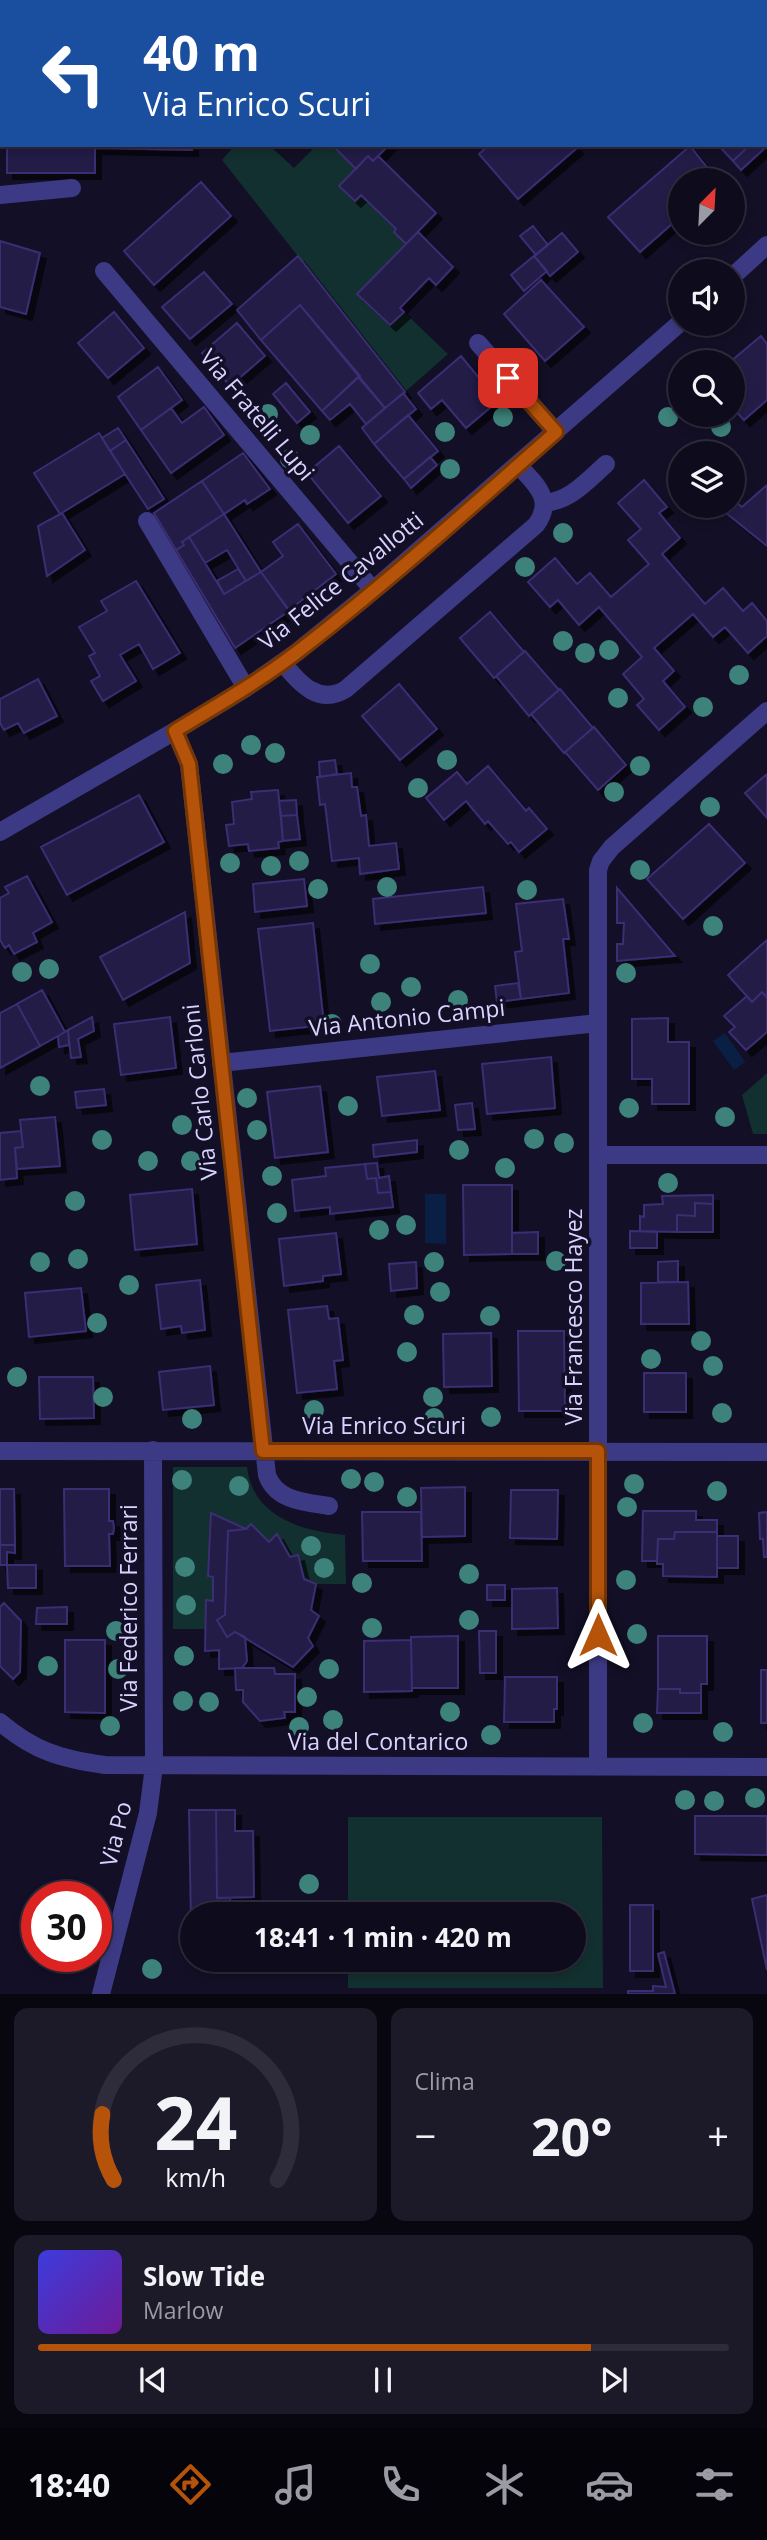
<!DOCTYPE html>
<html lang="it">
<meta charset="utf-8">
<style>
body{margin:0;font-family:"Open Sans",sans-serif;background:#1c1929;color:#f1f3f6;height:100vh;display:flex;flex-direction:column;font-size:26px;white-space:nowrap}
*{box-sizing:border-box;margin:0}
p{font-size:23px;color:#9b9ba3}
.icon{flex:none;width:38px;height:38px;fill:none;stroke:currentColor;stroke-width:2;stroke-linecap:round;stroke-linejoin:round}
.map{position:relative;height:1994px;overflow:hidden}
.drawer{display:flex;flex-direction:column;gap:14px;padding:14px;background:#08060f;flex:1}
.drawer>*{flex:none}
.banner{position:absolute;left:0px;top:0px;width:768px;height:147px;box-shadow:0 4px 10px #0003,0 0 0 2px #2e2b3b;background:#1a4fa0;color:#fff;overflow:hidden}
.needle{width:46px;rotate:24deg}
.controls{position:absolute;left:668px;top:168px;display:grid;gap:14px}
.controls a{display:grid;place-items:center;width:77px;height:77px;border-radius:50%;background:#0e0b1c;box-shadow:0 4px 10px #0003,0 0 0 2px #2e2b3b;font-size:35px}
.speed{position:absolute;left:21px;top:1881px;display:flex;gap:14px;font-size:35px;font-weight:700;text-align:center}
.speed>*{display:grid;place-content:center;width:91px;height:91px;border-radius:50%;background:#0e0b1c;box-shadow:0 4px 10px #0003,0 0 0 2px #2e2b3b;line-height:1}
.speed .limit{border:10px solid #d22;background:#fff;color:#111}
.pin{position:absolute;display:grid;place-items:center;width:60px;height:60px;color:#fff;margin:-30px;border-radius:14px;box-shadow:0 4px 10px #0006}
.me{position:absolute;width:77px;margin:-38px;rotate:0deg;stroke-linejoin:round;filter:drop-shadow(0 0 5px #0008)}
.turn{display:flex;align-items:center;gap:24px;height:147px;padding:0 28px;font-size:32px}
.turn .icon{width:91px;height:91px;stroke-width:2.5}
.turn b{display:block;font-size:49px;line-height:60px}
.big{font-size:52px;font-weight:700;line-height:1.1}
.drawer .card{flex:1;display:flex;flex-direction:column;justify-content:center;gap:10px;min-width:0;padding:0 24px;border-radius:14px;background:#1c1929}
.drawer .dial{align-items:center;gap:0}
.dial svg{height:182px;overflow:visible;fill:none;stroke:#2e2b3b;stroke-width:7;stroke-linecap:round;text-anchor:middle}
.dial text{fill:#f1f3f6;stroke:none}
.song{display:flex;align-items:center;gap:21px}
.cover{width:84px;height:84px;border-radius:10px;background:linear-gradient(135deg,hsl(240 70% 55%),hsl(280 70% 35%))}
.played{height:7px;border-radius:4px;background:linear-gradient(90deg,#b45309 80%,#2e2b3b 80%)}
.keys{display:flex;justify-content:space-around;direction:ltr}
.heat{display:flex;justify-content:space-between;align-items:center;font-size:38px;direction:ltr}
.drawer .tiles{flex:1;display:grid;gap:14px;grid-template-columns:1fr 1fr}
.card:last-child{grid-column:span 2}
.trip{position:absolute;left:180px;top:1902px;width:406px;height:70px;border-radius:35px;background:#0e0b1c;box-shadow:0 4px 10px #0003,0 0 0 2px #2e2b3b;font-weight:700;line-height:70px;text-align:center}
.tabs{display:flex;height:112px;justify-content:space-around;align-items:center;background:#06040b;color:#9b9ba3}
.tabs .icon{width:49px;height:49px}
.tabs .current{color:#b45309}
.tabs b{font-size:32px;color:#f1f3f6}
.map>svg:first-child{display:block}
.green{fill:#12302f}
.water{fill:#0a1f44}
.building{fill:#241b47;stroke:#3b2d73;stroke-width:2;filter:url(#shadow)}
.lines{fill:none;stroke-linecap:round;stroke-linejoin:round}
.minor{stroke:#3d3a85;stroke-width:18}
.tree{fill:#3d827b}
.route-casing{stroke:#753606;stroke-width:18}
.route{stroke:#b45309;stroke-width:12}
.labels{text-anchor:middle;stroke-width:7;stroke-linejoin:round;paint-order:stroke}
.street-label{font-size:23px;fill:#d9d4ff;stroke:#130f26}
</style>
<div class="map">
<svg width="767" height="1994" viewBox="0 0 767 1994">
<defs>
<filter id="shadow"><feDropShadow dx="6" dy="6" stdDeviation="0" flood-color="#0009"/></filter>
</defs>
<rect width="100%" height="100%" fill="#130f26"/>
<path class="green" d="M235 145H269L294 168 317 145H332L356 169 340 186 355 201 361 195 396 229 394 232 406 244 358 294 390 325 404 312 448 354 405 392 222 160Z
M767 1073V1134H753L742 1095Z
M173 1467H247C253 1517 301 1531 345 1535L346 1584H316L304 1579 298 1555 290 1557 278 1534 269 1542 251 1524 246 1529 211 1513 208 1576 213 1577V1601H206L205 1629H173Z
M348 1817H602L603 1988H348V1960H574V1914H348Z"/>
<path class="water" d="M725 1033 745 1062 734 1070 713 1041Z
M425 1194H446V1244L425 1243Z"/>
<path class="building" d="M459 0H543L457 2Z
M767 130V146L741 170 733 161 750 145H766Z
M7 145H95V173H7Z
M95 145H192V150L95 148Z
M332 145H389L373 161 368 156 356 169Z
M489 145H574L577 148 518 199 479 154Z
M718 145H750L733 161Z
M690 146 717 180H681V216L640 252 608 217Z
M368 156 373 161 378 156 436 213 406 244 394 232 396 229 361 195 355 201 339 186Z
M201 182 231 216 154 285 124 251Z
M533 226 548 245 536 255 520 236Z
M418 232 453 267 436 285 429 278 400 308 404 312 390 325 357 294Z
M562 233 578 252 550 276 534 256Z
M0 241 40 253 26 314 0 307Z
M298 256 405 392 385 408 300 305 261 340 237 310Z
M534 256 547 271 524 291 511 275Z
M204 272 232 304 190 339 162 307Z
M541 280 584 327 545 361 504 314Z
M300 305 360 376 322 411 261 340Z
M114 312 144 348 108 378 78 343Z
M237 323 265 356 230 386 202 353Z
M761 336 767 344V400L744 420 733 408V362H730Z
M461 356 498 401 466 428 442 400 431 409 418 393Z
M158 367 182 400 141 430 118 397Z
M358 377 385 408 366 424 350 404 330 420 322 411Z
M286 383 310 412 297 423 273 394Z
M403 393 416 409 374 444 362 428Z
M204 407 224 435 171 473 141 430 171 408 182 423Z
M408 415 438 451 404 479 374 444Z
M118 428 126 440 110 451 102 438Z
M99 433 125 474 60 514 34 473Z
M126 440 164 499 148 509 110 451Z
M339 446 381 496 348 523 307 473Z
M243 453 270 489 247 504 245 500 224 514 202 481Z
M430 457 437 465 411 488 404 479Z
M644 480 667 507 659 513 680 538 662 554 705 604 723 588 743 611 752 603 767 621V636L748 653 725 627 713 637 693 614 654 648 674 671 663 681 685 707 659 730 637 705 644 699 623 674 642 657 599 607 579 625 558 600 550 607 528 582 555 558 577 584 590 573 611 597 649 564 628 540 641 529 618 503Z
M202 481 224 514 182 542 184 545 176 550 154 513Z
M767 485V546L726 513 737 503 742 507Z
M62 513 85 550 47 576 38 526Z
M224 514 261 572 246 581 227 550 205 563 189 537Z
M298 524 336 574 289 610 261 572 283 556 273 542Z
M189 537 224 594 261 572 289 611 235 648 176 550 184 545 182 542Z
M238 569 246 581 224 594 217 581Z
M136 581 180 653 153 669 139 644 120 655 136 681 103 701 91 681 100 676 89 656 95 653 79 627 107 611 101 601Z
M490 612 524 652 494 678 460 638Z
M525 651 559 690 529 716 496 676Z
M38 679 57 716 24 733 18 723 4 730 0 723V699Z
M399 684 437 729 400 760 362 716Z
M560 689 593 728 564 753 531 714Z
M594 727 626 765 598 790 565 752Z
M335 760 337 774 320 777 319 762Z
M488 766 526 811 529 808 547 829 519 852 511 842 508 844 488 821 485 824 466 801 444 820 426 798 457 772 467 784Z
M351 773 352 787H357L361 816 366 815 369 846 396 843 399 869 360 874 359 858 332 861 325 804 320 805 317 777Z
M767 774V818L745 793Z
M278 790 283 841 278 842 279 848 249 851 248 844 229 846 226 825 234 824 232 802 252 799 251 792Z
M139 795 164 842 67 895 41 847Z
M296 800 297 815 281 816 279 801Z
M297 815 300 839 283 841 281 816Z
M709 824 745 863 683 919 647 879Z
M27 876 52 922 33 933 37 942 14 954 9 945 5 948 0 940V898L9 893 5 887Z
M304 879 307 906 255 912 253 884Z
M483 887 486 913 375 924 373 899Z
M617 888 675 956 617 961V944H623L624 923H617Z
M563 899 569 939H563L569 993 521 999 515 952 522 951 516 904Z
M185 912 190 963 123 1000 100 957Z
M313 923 324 1025 270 1031 258 929Z
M767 940V997L762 992 752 1002 728 975Z
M518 983 521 999 497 1002 495 986Z
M42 990 65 1032 40 1046 17 1004Z
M762 992 767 998V1032L746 1050 729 1032 735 1027 724 1016 747 996 752 1002Z
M17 1004 40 1046 0 1068V1013Z
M92 1017 94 1031 78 1039 81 1057 71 1058 68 1030Z
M170 1017 176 1068 121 1075 114 1024Z
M668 1018V1042H689V1104H652V1079H632V1019Z
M68 1030 69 1045 59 1047 58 1036Z
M551 1057 555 1108 487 1114 482 1064Z
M435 1071 440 1110 382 1116 377 1077Z
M320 1086 328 1152 275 1158 267 1092Z
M104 1089 106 1105 77 1108 75 1092Z
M472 1103 475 1129 458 1130 455 1105Z
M55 1117 60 1166 17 1169 15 1148 23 1147 20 1120Z
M21 1131 23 1147 15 1148 17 1178 0 1180V1133Z
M417 1140V1152L374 1157 373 1145Z
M377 1163 379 1178 389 1176 391 1192 378 1193 376 1178 367 1179 365 1164Z
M365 1164 367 1179 376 1178 378 1193 391 1192 393 1207 330 1214V1207L295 1211 292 1180 326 1176 325 1168Z
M463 1185H512V1254L464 1255Z
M192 1189 197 1244 135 1250 130 1195Z
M713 1195V1204L695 1203V1216L677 1215V1232L640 1231V1216L644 1217V1205L663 1204 662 1196Z
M695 1203 713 1204V1232H677V1215L695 1216Z
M630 1231 657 1232V1248H630Z
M538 1232V1254H512V1233Z
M336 1233 341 1274 323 1276V1281L284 1286 279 1239Z
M678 1261V1282H658V1262Z
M416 1262 417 1288 391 1291 389 1264Z
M200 1280 205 1330 182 1333 181 1326 161 1329 156 1285Z
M688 1282 689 1324H641V1283Z
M81 1288 86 1331 29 1337 25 1293Z
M327 1306 329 1319 338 1318 343 1360 334 1361 337 1389 297 1393 288 1310Z
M518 1331H564L565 1411H519Z
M491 1333 492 1386 444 1387 443 1334Z
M210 1366 214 1405 163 1410 159 1372Z
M644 1373H686V1412H644Z
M39 1377H93L94 1418 40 1419Z
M465 1487V1536L422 1537 421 1488Z
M0 1489H14L15 1545H1L0 1542Z
M64 1489H109V1521H113L114 1528 113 1534H109L110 1566H65Z
M511 1490H558L557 1539 510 1538Z
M643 1511H696V1520H717V1532H675L674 1539H658L657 1561H642Z
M362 1512H421L422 1561H363Z
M767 1512V1557H764L763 1539H760L759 1513Z
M211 1513 246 1529 228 1531 225 1615 217 1620 227 1637 235 1632 245 1637 247 1661 242 1668 219 1669V1650L205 1651 206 1600 213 1601V1577L208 1576Z
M251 1524 269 1542 277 1534 290 1557 298 1555 304 1579 316 1584 311 1610 319 1616 308 1638 313 1646 293 1667 235 1632 227 1637 217 1620 225 1615 228 1531 246 1529Z
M675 1532H717V1577L663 1576V1564H657L658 1539H674Z
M717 1536H738V1568H717Z
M0 1542 1 1545H15V1553L7 1552V1565H0Z
M7 1565H36V1588H8Z
M487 1585H505V1600H487Z
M557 1588 558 1628 512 1629V1589Z
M4 1603 21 1621 20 1672 13 1679 0 1666V1607Z
M67 1607V1624H36L37 1608Z
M479 1631H496V1673H480Z
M458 1636V1688H412L411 1637Z
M658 1636H707V1684H701V1693H680V1689H658Z
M65 1640H105V1713L65 1712Z
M411 1640 412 1691 364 1692V1641Z
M235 1668H274L275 1674H295V1712H284L285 1718 260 1721 243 1702V1690H236Z
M761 1670H767V1723H761Z
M505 1677H557V1709H554V1722H504Z
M658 1689H680V1693H701V1713H657Z
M189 1810H216L217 1898H230L231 1914H192L191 1923Z
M216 1810H235V1831H253L254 1897 217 1898Z
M695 1816H767V1855L695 1854Z
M767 1895V1970L752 1899Z
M630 1905H653V1971H630Z
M664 1952 675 1994H628V1991H653V1986L666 1987 658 1954Z"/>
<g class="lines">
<path class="minor" d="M734 0 736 2
M766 35H767
M0 195 72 188
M104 271 373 590
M733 276 767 245
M478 343 556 432
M544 503C570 501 587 481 606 464
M147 521 246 688
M283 663C299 683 319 706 346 689L536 525C555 499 535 484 518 465
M175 731 189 764 267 1475C276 1501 305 1502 329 1506
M0 832 175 731 246 688 297 652 373 590 681 322
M221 1063 598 1023
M598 1155H767
M0 1451 767 1452
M0 1722C34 1751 61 1759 105 1765L767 1767
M598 1767V870L601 861 612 847 767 711
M101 1994 148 1813 154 1766 153 1450"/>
</g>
<g class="tree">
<circle cx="268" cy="414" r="10"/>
<circle cx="503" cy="417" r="10"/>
<circle cx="668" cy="417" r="10"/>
<circle cx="721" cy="427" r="10"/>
<circle cx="445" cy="432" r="10"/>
<circle cx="310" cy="435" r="10"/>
<circle cx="290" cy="459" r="10"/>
<circle cx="450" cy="469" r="10"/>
<circle cx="563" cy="533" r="10"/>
<circle cx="525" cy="567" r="10"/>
<circle cx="563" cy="641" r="10"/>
<circle cx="609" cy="650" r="10"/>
<circle cx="585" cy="653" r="10"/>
<circle cx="739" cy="675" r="10"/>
<circle cx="618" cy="698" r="10"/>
<circle cx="703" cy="707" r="10"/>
<circle cx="251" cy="745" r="10"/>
<circle cx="275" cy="753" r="10"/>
<circle cx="447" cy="760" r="10"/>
<circle cx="223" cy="764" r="10"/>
<circle cx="640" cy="766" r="10"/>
<circle cx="418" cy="788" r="10"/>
<circle cx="614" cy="792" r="10"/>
<circle cx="710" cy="807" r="10"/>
<circle cx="299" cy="861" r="10"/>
<circle cx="230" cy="863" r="10"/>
<circle cx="271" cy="866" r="10"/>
<circle cx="640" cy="870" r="10"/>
<circle cx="387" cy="887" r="10"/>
<circle cx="318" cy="889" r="10"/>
<circle cx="527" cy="890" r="10"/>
<circle cx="713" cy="926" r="10"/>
<circle cx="370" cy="964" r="10"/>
<circle cx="49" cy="969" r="10"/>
<circle cx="22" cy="972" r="10"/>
<circle cx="626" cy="973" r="10"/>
<circle cx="411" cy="987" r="10"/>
<circle cx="458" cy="1000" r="10"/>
<circle cx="381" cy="1002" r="10"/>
<circle cx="332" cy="1024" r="10"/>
<circle cx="40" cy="1086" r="10"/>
<circle cx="247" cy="1098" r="10"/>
<circle cx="348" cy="1106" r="10"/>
<circle cx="629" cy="1108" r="10"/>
<circle cx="725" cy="1117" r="10"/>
<circle cx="182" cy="1125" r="10"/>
<circle cx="257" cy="1130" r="10"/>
<circle cx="534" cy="1139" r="10"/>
<circle cx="102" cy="1140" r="10"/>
<circle cx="564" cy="1143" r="10"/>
<circle cx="459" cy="1150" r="10"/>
<circle cx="148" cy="1161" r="10"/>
<circle cx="191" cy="1161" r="10"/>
<circle cx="505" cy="1168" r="10"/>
<circle cx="272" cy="1176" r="10"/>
<circle cx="668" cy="1183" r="10"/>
<circle cx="75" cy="1201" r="10"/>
<circle cx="277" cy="1213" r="10"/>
<circle cx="406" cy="1225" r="10"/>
<circle cx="379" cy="1230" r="10"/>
<circle cx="78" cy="1259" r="10"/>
<circle cx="556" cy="1261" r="10"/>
<circle cx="40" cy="1262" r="10"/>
<circle cx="434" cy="1262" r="10"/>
<circle cx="129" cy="1285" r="10"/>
<circle cx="440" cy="1292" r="10"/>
<circle cx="414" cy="1315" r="10"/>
<circle cx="490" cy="1316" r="10"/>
<circle cx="97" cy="1323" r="10"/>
<circle cx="701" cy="1341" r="10"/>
<circle cx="407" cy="1352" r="10"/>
<circle cx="651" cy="1359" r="10"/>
<circle cx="713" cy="1366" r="10"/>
<circle cx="17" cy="1377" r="10"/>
<circle cx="103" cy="1397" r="10"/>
<circle cx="433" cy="1397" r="10"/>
<circle cx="314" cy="1410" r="10"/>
<circle cx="722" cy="1413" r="10"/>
<circle cx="491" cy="1417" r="10"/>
<circle cx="434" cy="1418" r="10"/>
<circle cx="192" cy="1419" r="10"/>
<circle cx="351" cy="1479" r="10"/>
<circle cx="182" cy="1480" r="10"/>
<circle cx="374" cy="1482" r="10"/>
<circle cx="634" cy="1484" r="10"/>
<circle cx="239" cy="1486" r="10"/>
<circle cx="717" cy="1491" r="10"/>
<circle cx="407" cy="1497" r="10"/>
<circle cx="627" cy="1507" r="10"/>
<circle cx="311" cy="1546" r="10"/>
<circle cx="185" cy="1567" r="10"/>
<circle cx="324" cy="1568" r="10"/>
<circle cx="469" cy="1574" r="10"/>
<circle cx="626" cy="1580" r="10"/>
<circle cx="362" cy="1583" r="10"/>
<circle cx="186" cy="1605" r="10"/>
<circle cx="469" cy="1620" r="10"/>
<circle cx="372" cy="1628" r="10"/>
<circle cx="116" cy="1631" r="10"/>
<circle cx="637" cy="1634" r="10"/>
<circle cx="184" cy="1656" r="10"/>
<circle cx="48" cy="1666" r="10"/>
<circle cx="118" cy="1669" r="10"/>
<circle cx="329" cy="1669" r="10"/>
<circle cx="307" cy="1697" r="10"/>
<circle cx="183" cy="1701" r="10"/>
<circle cx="209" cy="1702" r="10"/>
<circle cx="450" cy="1712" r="10"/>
<circle cx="333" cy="1720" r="10"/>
<circle cx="643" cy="1723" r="10"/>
<circle cx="110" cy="1726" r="10"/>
<circle cx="299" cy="1727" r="10"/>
<circle cx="723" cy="1732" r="10"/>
<circle cx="491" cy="1735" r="10"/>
<circle cx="755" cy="1798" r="10"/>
<circle cx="685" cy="1800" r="10"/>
<circle cx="714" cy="1801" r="10"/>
<circle cx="309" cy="1884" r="10"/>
<circle cx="152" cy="1969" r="10"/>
</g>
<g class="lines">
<g class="route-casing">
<path id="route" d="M508 378 556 432C471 507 386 584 296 653 258 682 216 706 175 731L189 764 263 1451H598V1635"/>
</g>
<use href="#route" class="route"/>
</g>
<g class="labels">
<g class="street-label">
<text transform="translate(257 415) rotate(50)" y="8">Via Fratelli Lupi</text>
<text transform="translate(341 581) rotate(-39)" y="8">Via Felice Cavallotti</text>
<text transform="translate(407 1018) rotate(-6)" y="8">Via Antonio Campi</text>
<text transform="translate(200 1092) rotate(-96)" y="8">Via Carlo Carloni</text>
<text transform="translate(574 1317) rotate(-90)" y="8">Via Francesco Hayez</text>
<text x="384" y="1434">Via Enrico Scuri</text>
<text transform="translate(129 1608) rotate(-90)" y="8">Via Federico Ferrari</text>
<text x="378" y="1750">Via del Contarico</text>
<text transform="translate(116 1834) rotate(-76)" y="8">Via Po</text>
</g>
</g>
</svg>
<div class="controls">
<a><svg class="needle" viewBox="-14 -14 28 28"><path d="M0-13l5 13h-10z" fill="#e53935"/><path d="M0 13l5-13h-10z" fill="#9b9ba3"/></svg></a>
<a><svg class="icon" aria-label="sound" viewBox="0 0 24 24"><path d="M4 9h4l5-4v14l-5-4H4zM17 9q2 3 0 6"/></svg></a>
<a><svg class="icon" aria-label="search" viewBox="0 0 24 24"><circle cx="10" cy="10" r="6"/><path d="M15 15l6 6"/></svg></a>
<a><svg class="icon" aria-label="layers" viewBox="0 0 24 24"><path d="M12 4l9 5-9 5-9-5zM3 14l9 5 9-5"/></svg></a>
</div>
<div class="speed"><div class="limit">30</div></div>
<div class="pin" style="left:508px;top:378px;background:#d93025"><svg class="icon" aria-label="arrive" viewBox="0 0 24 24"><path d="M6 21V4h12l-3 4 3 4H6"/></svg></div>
<svg class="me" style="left:598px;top:1635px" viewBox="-20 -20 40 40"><path d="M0-17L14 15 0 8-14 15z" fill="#b45309" stroke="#fff" stroke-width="4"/></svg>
<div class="trip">18:41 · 1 min · 420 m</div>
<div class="banner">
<div class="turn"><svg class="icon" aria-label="left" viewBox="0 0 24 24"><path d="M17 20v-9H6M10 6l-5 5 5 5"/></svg><div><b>40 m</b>Via Enrico Scuri</div></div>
</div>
</div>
<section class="drawer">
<div class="tiles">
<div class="card dial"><svg viewBox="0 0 100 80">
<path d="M14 69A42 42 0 1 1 86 69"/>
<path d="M14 69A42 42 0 0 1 9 40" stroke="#b45309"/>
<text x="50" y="56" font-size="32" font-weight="700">24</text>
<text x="50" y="72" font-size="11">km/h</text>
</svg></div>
<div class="card"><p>Clima</p>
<div class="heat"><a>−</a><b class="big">20°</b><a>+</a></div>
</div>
<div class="card">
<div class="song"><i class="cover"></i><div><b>Slow Tide</b><p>Marlow</p></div></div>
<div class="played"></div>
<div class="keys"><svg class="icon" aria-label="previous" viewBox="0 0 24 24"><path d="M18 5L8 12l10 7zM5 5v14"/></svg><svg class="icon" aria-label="pause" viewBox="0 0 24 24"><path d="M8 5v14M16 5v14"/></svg><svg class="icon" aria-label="next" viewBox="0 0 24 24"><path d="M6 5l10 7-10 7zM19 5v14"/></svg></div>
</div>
</div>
</section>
<nav class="tabs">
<b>18:40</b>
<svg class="icon current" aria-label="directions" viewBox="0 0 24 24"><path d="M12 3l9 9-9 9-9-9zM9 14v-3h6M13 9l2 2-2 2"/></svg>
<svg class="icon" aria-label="music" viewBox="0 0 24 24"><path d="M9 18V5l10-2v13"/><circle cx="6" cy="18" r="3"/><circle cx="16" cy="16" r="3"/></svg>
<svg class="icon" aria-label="phone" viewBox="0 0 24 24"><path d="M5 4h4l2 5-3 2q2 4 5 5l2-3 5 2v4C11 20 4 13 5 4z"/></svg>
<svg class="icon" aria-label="climate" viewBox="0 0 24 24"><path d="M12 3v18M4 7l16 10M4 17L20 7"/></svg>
<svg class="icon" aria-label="car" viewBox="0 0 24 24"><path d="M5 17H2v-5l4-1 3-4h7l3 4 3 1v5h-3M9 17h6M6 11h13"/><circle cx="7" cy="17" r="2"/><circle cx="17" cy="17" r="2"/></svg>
<svg class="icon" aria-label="filters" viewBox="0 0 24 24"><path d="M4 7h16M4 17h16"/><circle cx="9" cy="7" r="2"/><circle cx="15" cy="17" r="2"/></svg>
</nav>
